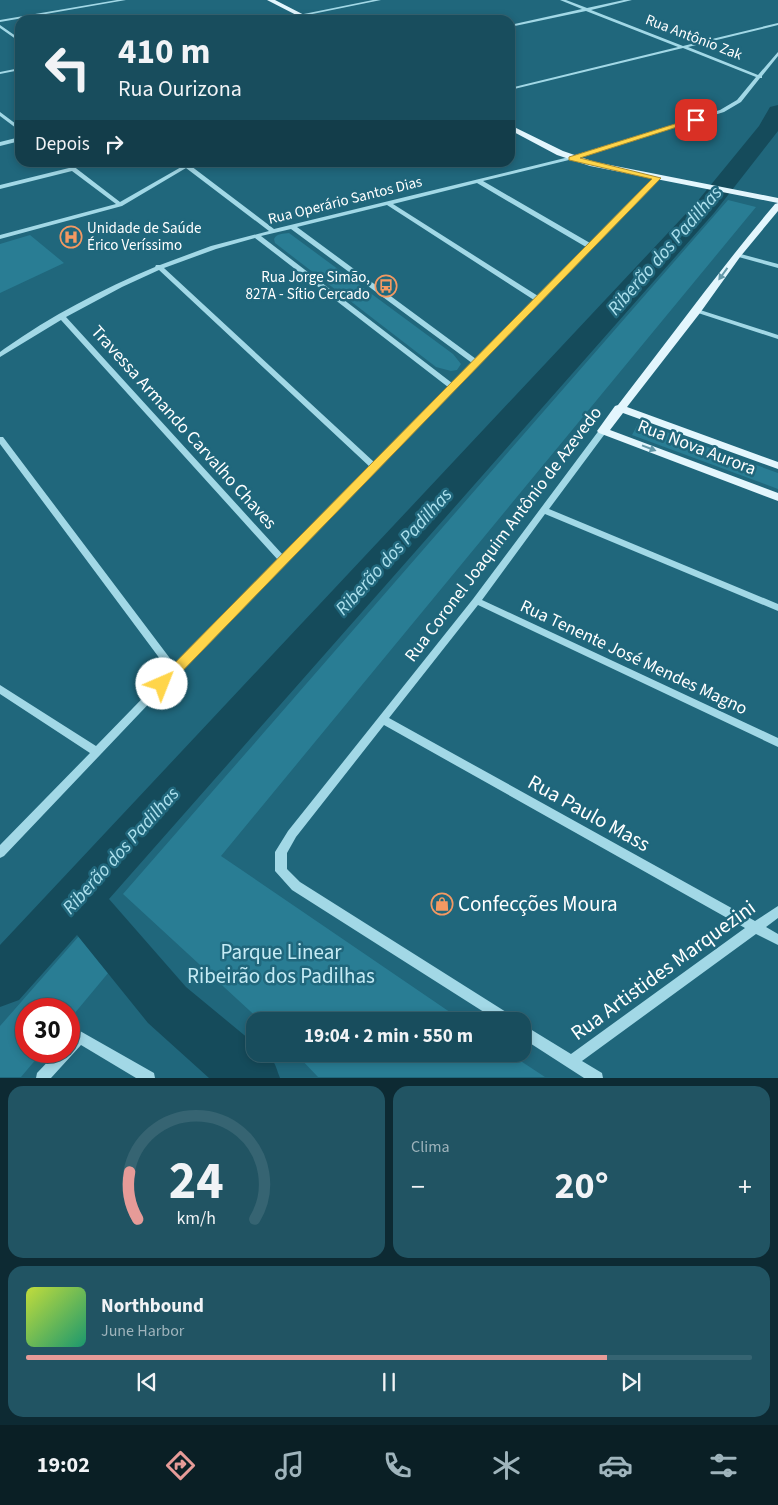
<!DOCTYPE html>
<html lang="pt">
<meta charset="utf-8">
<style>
body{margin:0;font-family:"Source Sans 3",sans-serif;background:#215463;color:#f1f3f6;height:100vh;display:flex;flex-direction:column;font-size:19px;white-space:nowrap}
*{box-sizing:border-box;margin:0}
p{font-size:16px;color:#9fb4bc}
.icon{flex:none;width:28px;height:28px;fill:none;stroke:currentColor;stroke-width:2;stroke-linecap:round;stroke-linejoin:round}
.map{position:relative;height:1078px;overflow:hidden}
.panel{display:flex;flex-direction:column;gap:8px;padding:8px;background:#0d2a33;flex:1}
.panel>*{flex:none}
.banner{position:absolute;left:15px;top:15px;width:500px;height:152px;border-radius:15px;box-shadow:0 2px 8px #0003,0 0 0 1px #366472;background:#184d5d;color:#f1f3f6;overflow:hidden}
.speed{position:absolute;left:15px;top:998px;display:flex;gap:10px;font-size:25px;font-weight:700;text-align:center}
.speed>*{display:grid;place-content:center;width:65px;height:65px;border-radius:50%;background:#184d5d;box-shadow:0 2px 8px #0003,0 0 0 1px #366472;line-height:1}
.speed .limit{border:8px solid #d22;background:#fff;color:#111}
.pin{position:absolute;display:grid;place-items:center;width:42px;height:42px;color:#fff;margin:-21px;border-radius:10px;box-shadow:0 2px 8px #0006}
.me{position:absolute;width:55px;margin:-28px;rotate:44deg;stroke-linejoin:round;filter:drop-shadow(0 0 4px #0008)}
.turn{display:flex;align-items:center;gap:18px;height:105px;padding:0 20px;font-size:22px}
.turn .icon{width:65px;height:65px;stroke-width:2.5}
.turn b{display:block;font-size:35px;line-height:42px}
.then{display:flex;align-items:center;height:48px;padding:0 20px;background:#0003;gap:10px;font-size:19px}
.big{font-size:38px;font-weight:700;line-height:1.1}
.panel .widget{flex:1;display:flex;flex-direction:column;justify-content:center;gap:8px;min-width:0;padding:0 18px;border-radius:15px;background:#215463}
.panel .dial{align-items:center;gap:0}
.dial svg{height:130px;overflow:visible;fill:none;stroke:#366472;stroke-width:7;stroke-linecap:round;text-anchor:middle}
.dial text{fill:#f1f3f6;stroke:none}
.song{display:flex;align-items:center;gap:15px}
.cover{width:60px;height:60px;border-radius:8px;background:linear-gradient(135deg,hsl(70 70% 55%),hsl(160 70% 35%))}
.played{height:5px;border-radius:2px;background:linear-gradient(90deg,#e69b98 80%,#366472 80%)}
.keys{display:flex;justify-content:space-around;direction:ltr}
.heat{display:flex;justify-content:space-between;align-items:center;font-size:28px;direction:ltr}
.panel .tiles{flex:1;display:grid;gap:8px;grid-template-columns:1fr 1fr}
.widget:last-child{grid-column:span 2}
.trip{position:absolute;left:246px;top:1012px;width:285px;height:50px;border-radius:15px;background:#184d5d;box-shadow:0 2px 8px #0003,0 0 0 1px #366472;font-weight:700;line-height:50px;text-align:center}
.tab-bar{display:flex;height:80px;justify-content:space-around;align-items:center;background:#0a1f25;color:#9fb4bc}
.tab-bar .icon{width:35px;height:35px}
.tab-bar .current{color:#e69b98}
.tab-bar b{font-size:22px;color:#f1f3f6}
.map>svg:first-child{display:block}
.green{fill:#297d94}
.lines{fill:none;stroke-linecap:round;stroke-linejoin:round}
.river{fill:#154b5b;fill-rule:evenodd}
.minor{fill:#a2d8e6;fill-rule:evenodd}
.major{fill:#e3f6fd;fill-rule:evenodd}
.oneway{fill:#6499a9}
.route{fill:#ffd54a;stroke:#a68a30}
.labels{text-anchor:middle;stroke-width:5;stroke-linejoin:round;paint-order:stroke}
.far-street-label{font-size:15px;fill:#fff;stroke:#20677c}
.far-poi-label{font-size:15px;fill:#fff;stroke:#20677c;text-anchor:start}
.street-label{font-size:18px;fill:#fff;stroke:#20677c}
.water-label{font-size:19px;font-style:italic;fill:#ade1ee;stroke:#20677c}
.near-street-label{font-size:21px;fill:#fff;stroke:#20677c}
.near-poi-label{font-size:21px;fill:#fff;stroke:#20677c;text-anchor:start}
.near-park-label{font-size:21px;fill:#c5ebf5;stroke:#20677c}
</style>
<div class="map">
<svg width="778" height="1078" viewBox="0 0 778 1078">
<rect width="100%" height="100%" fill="#20677c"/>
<path class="green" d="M728 200 756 207 221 856 463 1021H261L123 894Z
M289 233 453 354 461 364 457 370 451 371 436 367 275 243 274 239C277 233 283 234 289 233Z
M30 235 64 263 0 293V244Z
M639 422 778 473V489L632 435Z
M79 936 109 972 69 1020V1009H26V1051H43L21 1077H0V1026Z
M296 1054H510L545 1077H318Z"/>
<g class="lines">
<path class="river" d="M778 105V131L714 213 109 899 186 987 255 1044V1054C274 1054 274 1062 280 1078H209L148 1023 77 935 19 1000 0 1007V945L696 203 759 126 770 107Z"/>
<path class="minor" d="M117 0H126L0 22V20Z
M373 0H381L283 20H274Z
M560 0H566L587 8 624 0H632L591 10 683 46 778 23V25L688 47 758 75 778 52V56L762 76V78H760L741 102 724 112 573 159 483 181 590 243 655 177 660 178 178 673 4 856 0 858V845L90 753 0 694V685L96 746 169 671 0 444V437H3L175 665 278 560 61 320 0 357V352L4 349C51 316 102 289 155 267L156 265H160L211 246 269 231 186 168 122 206 0 239V235L116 204 72 171 0 189V185L69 168 62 162H68L120 202 183 166 181 162 188 164 201 162 191 166 274 229 569 157 720 110 737 100 756 77 683 48 510 90V88L678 47 586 11 510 27V25L582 9ZM477 183 586 247 538 296 393 204ZM387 205 534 300 476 359 297 227ZM291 229 472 363 452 383 261 236ZM255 238 448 387 374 462 164 268 216 249ZM159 270 370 467 283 555 66 317 122 287Z
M0 25 20 39V42L0 28Z
M20 68V70L0 74V72Z
M0 112 20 127V131L0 116Z
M20 137V141L0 146V142Z
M737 253 778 264V268L735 256 734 255Z
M697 309 778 335V339L695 312V310Z
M600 429H603L607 431 549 509 778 604V611L545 514 482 600 778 738V747L478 605 389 718 755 921 778 906V918L766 927 778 934V945L756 934 582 1061 602 1073 603 1078H584L522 1038V1024L571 1054 745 928 384 725 296 837 287 853V869L300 882 514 1017 515 1021H498L292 890 275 871V852L288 831 473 599Z
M80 1031 154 1073 155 1078H136L81 1045 51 1078H36L37 1073 58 1051H69V1040L75 1033Z"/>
<path class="major" d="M267 0H275L314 20H306Z
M510 125 563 151 595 162 778 198V211L740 257 700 313 627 407 778 462V469L623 413 610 430 778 493V501L599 433 597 431 615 406 618 405C670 338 720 269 775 204L778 203 590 166 557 155 510 130Z"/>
</g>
<defs><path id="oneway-solid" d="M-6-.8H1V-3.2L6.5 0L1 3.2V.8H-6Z" transform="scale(1.25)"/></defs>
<g class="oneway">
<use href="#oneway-solid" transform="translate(723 274) rotate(126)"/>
<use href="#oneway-solid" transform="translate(649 448) rotate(21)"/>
</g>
<path class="route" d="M694 118 699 120 580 158 661 178 166 688H157L155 684 157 681 652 179 569 160V157Z"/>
<defs>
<g id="hospital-ring" transform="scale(1.125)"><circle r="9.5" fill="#20677c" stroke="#f49962" stroke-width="1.5"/><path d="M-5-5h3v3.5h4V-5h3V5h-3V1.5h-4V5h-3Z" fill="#f49962"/></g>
<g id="bus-ring" transform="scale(1.125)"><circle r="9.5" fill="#20677c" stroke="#f49962" stroke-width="1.5"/><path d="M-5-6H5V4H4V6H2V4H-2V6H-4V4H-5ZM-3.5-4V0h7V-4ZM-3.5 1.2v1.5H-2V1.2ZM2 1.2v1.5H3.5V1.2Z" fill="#f49962"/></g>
<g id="shop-ring" transform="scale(1.125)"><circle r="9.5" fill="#20677c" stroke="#f49962" stroke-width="1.5"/><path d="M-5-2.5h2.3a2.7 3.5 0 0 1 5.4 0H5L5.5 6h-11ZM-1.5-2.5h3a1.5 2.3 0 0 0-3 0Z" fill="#f49962"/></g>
</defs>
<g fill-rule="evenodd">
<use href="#hospital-ring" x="71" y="237"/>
<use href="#bus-ring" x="386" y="286"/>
<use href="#shop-ring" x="442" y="904"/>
</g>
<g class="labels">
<g class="far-street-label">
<text transform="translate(694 37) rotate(21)" y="5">Rua Antônio Zak</text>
<text transform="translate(345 200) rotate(-14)" y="5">Rua Operário Santos Dias</text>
</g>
<g class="far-poi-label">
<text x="87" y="233">Unidade de Saúde<tspan x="87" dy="17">Érico Veríssimo</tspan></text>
<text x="370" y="282" text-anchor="end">Rua Jorge Simão,<tspan x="370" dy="17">827A - Sítio Cercado</tspan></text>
</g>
<g class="street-label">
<text transform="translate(184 427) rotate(48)" y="6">Travessa Armando Carvalho Chaves</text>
<text transform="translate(697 447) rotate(21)" y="6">Rua Nova Aurora</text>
<text transform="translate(503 534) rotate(-53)" y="6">Rua Coronel Joaquim Antônio de Azevedo</text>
<text transform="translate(634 657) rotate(25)" y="6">Rua Tenente José Mendes Magno</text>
</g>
<g class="water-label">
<text transform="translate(664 250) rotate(-49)" y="7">Riberão dos Padilhas</text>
<text transform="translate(393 551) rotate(-48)" y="7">Riberão dos Padilhas</text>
<text transform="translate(120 850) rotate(-48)" y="7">Riberão dos Padilhas</text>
</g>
<g class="near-street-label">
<text transform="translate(589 813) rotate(29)" y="7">Rua Paulo Mass</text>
<text transform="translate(663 970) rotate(-36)" y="7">Rua Artistides Marquezini</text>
</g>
<g class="near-poi-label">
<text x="458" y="911">Confecções Moura</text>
</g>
<g class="near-park-label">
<text x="281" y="959">Parque Linear<tspan x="281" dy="24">Ribeirão dos Padilhas</tspan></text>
</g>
</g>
</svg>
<div class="speed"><div class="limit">30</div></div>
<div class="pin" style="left:696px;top:120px;background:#d93025"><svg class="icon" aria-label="arrive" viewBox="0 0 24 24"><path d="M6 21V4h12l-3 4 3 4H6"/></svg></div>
<svg class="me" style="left:162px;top:684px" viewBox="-20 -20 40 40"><circle r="19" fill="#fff"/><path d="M0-13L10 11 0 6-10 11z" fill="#ffd54a"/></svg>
<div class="trip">19:04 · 2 min · 550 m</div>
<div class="banner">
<div class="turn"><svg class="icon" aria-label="left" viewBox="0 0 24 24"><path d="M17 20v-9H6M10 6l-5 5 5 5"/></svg><div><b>410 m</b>Rua Ourizona</div></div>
<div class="then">Depois<svg class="icon" aria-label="right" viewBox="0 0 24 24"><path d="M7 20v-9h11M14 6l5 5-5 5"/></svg></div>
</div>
</div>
<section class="panel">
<div class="tiles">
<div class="widget dial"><svg viewBox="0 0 100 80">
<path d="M14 69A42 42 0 1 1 86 69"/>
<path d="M14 69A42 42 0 0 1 9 40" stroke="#e69b98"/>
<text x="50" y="56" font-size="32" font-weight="700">24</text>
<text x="50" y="72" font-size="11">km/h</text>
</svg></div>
<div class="widget"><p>Clima</p>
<div class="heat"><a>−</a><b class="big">20°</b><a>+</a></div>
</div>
<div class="widget">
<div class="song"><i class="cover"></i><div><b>Northbound</b><p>June Harbor</p></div></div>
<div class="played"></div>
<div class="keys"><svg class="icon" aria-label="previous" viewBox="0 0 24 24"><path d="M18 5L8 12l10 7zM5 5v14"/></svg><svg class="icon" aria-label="pause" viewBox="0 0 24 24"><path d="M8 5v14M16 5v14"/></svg><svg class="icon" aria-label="next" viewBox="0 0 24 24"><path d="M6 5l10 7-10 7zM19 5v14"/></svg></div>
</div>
</div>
</section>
<nav class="tab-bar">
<b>19:02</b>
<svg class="icon current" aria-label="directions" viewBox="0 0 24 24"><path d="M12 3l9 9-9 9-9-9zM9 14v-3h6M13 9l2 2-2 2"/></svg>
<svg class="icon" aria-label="music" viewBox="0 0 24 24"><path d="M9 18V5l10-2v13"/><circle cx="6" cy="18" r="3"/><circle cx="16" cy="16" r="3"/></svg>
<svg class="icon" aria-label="phone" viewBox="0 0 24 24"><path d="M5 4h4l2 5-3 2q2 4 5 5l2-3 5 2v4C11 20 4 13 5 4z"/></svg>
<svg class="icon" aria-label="climate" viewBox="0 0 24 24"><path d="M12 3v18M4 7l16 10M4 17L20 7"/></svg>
<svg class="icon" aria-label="car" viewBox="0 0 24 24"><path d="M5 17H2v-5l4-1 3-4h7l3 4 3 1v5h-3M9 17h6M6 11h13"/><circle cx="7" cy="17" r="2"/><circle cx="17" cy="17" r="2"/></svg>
<svg class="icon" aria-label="filters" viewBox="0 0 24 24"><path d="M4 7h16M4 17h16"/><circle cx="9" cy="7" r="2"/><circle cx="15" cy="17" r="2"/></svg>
</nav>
